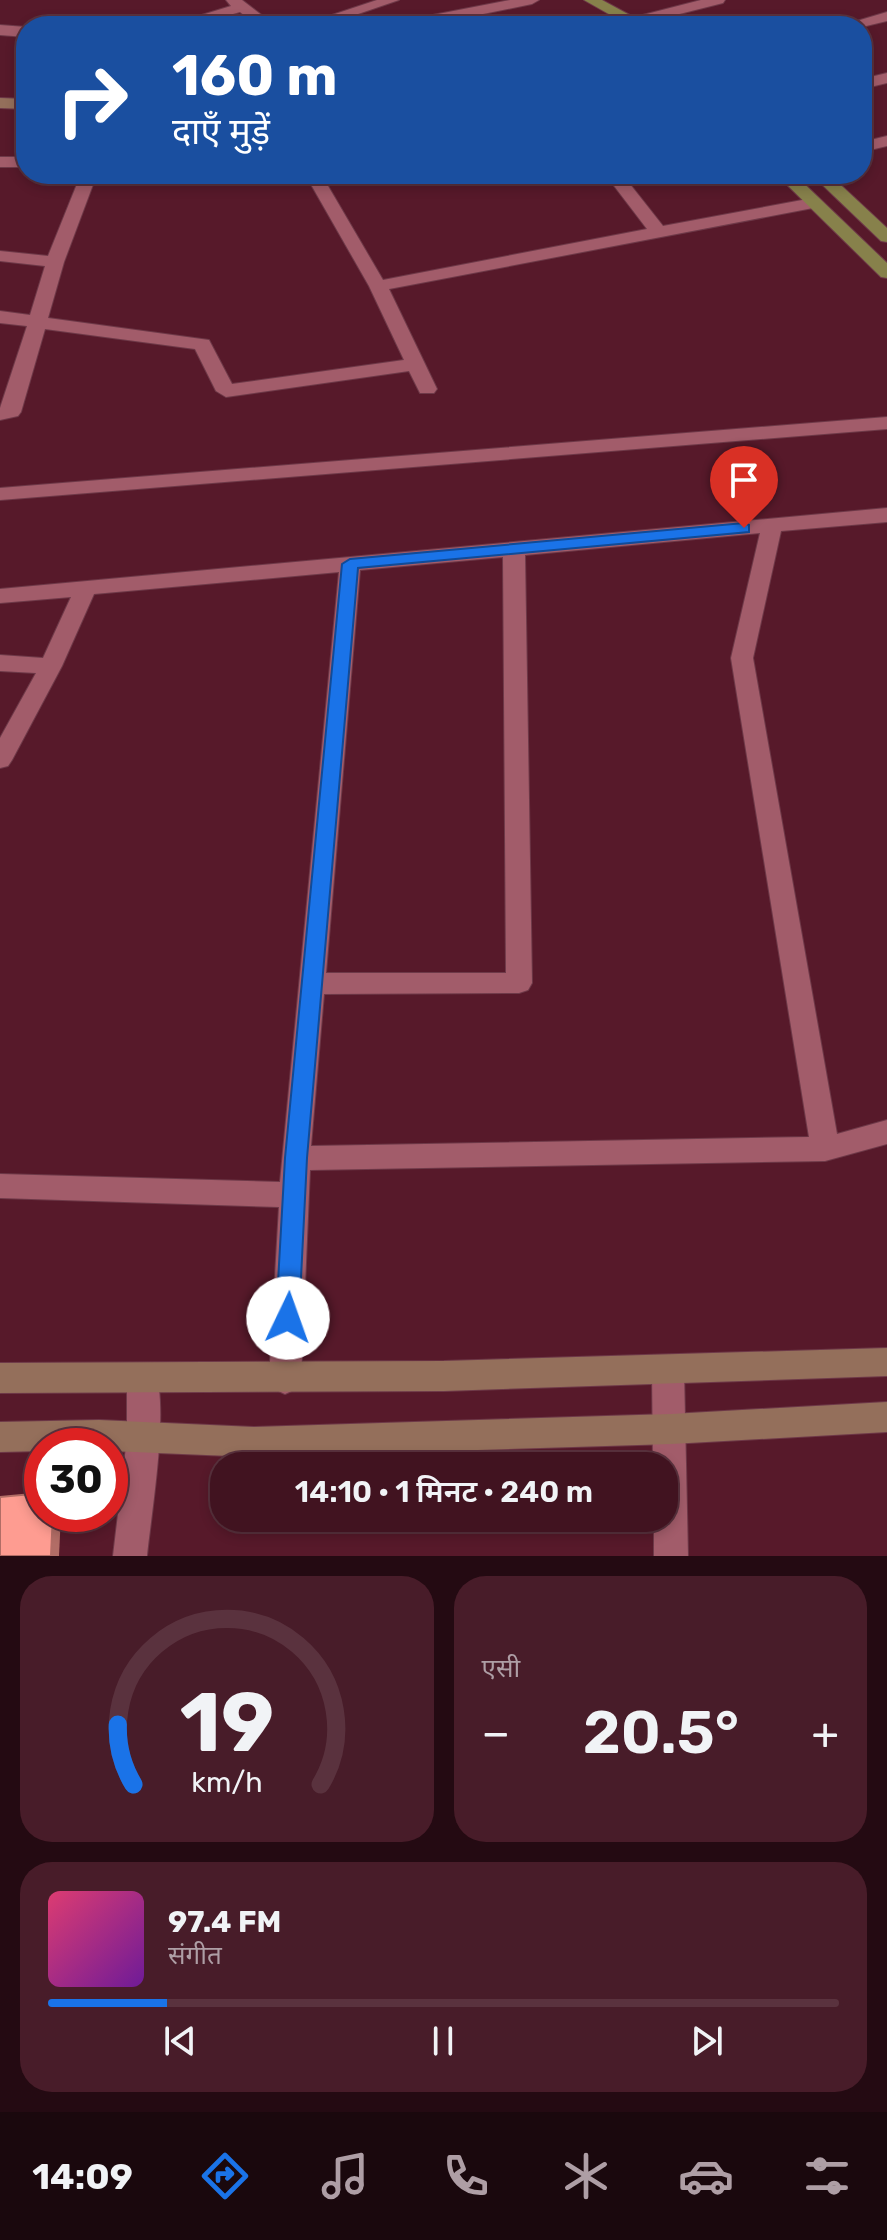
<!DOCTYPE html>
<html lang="hi">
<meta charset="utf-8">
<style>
body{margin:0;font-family:Rubik,"Noto Sans Devanagari",sans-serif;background:#481c29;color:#f1f3f6;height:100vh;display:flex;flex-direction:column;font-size:30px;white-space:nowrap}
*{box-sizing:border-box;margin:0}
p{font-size:26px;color:#ae9ea5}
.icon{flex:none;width:44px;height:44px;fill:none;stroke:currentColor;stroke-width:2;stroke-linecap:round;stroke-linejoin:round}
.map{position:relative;height:1556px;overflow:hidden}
.panel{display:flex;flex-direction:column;gap:20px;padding:20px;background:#240a12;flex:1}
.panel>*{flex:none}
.banner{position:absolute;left:16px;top:16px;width:856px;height:168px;border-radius:32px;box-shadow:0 4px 12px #0003,0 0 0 2px #5a323e;background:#1a4fa0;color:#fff;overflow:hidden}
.speed{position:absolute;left:24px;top:1428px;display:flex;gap:16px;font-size:40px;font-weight:700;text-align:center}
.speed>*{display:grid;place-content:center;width:104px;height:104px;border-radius:50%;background:#411320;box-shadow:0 4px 12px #0003,0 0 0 2px #5a323e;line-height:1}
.speed .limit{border:12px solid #d22;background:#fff;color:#111}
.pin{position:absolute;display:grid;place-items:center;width:68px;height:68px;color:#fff;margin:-82px -34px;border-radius:50% 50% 50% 0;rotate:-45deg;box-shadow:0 0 8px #0007}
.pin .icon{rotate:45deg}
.me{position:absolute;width:88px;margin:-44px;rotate:3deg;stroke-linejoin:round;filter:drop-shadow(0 0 6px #0008)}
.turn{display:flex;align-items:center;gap:28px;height:168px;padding:0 24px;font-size:36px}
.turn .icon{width:104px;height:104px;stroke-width:2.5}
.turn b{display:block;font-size:56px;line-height:68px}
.big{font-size:60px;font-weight:600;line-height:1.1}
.panel .tile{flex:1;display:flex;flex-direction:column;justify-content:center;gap:12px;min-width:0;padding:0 28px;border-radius:32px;background:#481c29}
.panel .dial{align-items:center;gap:0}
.dial svg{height:208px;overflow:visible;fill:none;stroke:#5a323e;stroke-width:7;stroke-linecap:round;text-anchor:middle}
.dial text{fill:#f1f3f6;stroke:none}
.song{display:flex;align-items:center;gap:24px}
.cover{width:96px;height:96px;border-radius:12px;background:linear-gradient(135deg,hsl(340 70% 55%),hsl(280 70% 35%))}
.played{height:8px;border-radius:4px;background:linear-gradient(90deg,#1a73e8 15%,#5a323e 15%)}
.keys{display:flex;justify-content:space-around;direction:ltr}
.heat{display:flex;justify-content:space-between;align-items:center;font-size:44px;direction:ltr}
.panel .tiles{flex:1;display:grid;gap:20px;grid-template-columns:1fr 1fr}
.tile:last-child{grid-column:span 2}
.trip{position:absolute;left:210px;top:1452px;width:468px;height:80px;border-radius:32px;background:#411320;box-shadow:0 4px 12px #0003,0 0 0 2px #5a323e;font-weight:600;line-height:80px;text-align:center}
.dock{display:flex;height:128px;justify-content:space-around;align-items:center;background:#1a080d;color:#ae9ea5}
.dock .icon{width:56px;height:56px}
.dock .current{color:#1a73e8}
.dock b{font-size:36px;color:#f1f3f6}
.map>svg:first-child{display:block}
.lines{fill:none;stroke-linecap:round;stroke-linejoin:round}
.street-casing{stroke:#6e3948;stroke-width:2}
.secondary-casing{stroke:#6e3948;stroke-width:2}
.primary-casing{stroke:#6e3948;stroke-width:2}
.street{fill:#a25c6a;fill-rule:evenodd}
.secondary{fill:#946f5b;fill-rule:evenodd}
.primary{fill:#87814b;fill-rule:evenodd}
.shaded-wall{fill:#b26d66}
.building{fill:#fe9c91;stroke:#b26d66;stroke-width:2}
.route{fill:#1a73e8;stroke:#114b97;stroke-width:2}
</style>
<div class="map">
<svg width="887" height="1556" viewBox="0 0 887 1556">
<rect width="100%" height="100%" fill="#57192a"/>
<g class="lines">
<g class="street-casing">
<path id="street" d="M226 0H242L276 26H258L240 12 191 26H166L231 6Z
M377 0H399L323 26H299Z
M510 0H539L532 4 424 26H394L402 21Z
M701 0H725L723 3 636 25 629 21 631 18Z
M887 12V21L862 27 840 26Z
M0 25 26 27V37L0 35Z
M887 73V83L862 89V79Z
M887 136V146L862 152V142Z
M0 157H26V167H0Z
M81 174H97L64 262 48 318 209 340 232 384 404 360 369 286 305 174H321L383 280 647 229 605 174H622L663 226 813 198 822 203 813 208 389 289 437 389 434 393H420L409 371 226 397 216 391 195 349 45 329 21 412 18 416 0 420V408L27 326 0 323V311L30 315 45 266 0 261V251L48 256Z
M887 417V429L0 500V488Z
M887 508V522L781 531 753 658 837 1134 887 1120V1144L825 1161 310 1170 301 1379 296 1389 285 1394 274 1389 269 1379 279 1207 0 1198V1174L280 1182 339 572 94 594 62 666 12 760 8 766 0 768V738L36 673 0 671V655L43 658 71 597 0 603V589ZM760 533 731 658 809 1137 311 1146 324 994 519 993 528 990 532 983 525 555ZM503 557 506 973H326L360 570Z
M668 1357 679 1361 684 1371 688 1556H654V1518H664V1466H653L652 1371 657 1361Z
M143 1364 154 1369C170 1404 151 1514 147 1556H113L127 1438V1379L132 1369Z"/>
</g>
<g class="secondary-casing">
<path id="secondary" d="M0 98 26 99V109L0 108Z
M887 1348V1376L444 1391 0 1393V1363L444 1361Z
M887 1402V1432L671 1444 254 1457 110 1451V1446H42V1451L0 1452V1422L99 1420 254 1427 671 1414Z"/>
</g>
<g class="primary-casing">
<path id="primary" d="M584 0H602L650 26H630Z
M776 174H794L887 263V278L881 277Z
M811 174H829L887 228V242L881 241Z"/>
</g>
<use href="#street" class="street"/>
<use href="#secondary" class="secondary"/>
<use href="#primary" class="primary"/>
</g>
<path class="shaded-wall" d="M53 1514H61L59 1556H51Z"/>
<path class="building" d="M42 1493V1514H53L51 1556H0V1497Z"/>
<path class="route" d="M744 523 749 525V532L358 568 307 1158 299 1318 296 1325 288 1328 279 1325 276 1318 285 1158 342 564 350 559Z"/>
</svg>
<div class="speed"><div class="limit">30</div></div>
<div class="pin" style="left:744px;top:528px;background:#d93025"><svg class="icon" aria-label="arrive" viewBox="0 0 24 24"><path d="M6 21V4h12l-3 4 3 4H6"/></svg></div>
<svg class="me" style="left:288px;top:1318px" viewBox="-20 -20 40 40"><circle r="19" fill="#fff"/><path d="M0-13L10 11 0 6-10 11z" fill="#1a73e8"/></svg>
<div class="trip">14:10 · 1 मिनट · 240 m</div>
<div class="banner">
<div class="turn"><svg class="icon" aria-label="right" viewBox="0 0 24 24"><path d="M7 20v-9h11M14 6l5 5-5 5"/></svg><div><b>160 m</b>दाएँ मुड़ें</div></div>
</div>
</div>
<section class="panel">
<div class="tiles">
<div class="tile dial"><svg viewBox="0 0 100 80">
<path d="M14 69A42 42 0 1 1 86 69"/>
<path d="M14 69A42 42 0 0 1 8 46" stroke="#1a73e8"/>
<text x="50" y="56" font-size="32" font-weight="700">19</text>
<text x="50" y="72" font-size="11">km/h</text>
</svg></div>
<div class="tile"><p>एसी</p>
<div class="heat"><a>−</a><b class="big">20.5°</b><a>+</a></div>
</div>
<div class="tile">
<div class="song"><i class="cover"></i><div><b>97.4 FM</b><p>संगीत</p></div></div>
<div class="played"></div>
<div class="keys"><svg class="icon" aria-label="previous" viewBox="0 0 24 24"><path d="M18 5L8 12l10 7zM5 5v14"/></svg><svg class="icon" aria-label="pause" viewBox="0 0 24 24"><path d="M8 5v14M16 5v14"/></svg><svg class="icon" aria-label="next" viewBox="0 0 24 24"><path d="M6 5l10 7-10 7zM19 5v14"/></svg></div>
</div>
</div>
</section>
<nav class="dock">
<b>14:09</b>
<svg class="icon current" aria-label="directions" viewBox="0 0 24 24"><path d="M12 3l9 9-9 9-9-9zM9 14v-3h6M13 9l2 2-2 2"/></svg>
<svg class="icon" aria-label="music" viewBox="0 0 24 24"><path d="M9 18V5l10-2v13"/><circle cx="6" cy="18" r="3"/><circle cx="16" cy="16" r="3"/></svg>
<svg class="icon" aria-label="phone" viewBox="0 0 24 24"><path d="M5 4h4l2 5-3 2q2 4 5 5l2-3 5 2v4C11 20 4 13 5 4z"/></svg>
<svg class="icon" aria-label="climate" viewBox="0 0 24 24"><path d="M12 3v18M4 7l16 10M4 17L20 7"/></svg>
<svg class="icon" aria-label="car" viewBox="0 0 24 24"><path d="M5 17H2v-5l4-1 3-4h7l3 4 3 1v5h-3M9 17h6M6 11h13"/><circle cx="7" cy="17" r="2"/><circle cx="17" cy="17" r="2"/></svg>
<svg class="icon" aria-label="filters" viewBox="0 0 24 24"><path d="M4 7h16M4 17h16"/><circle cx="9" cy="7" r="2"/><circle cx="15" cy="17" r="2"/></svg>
</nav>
